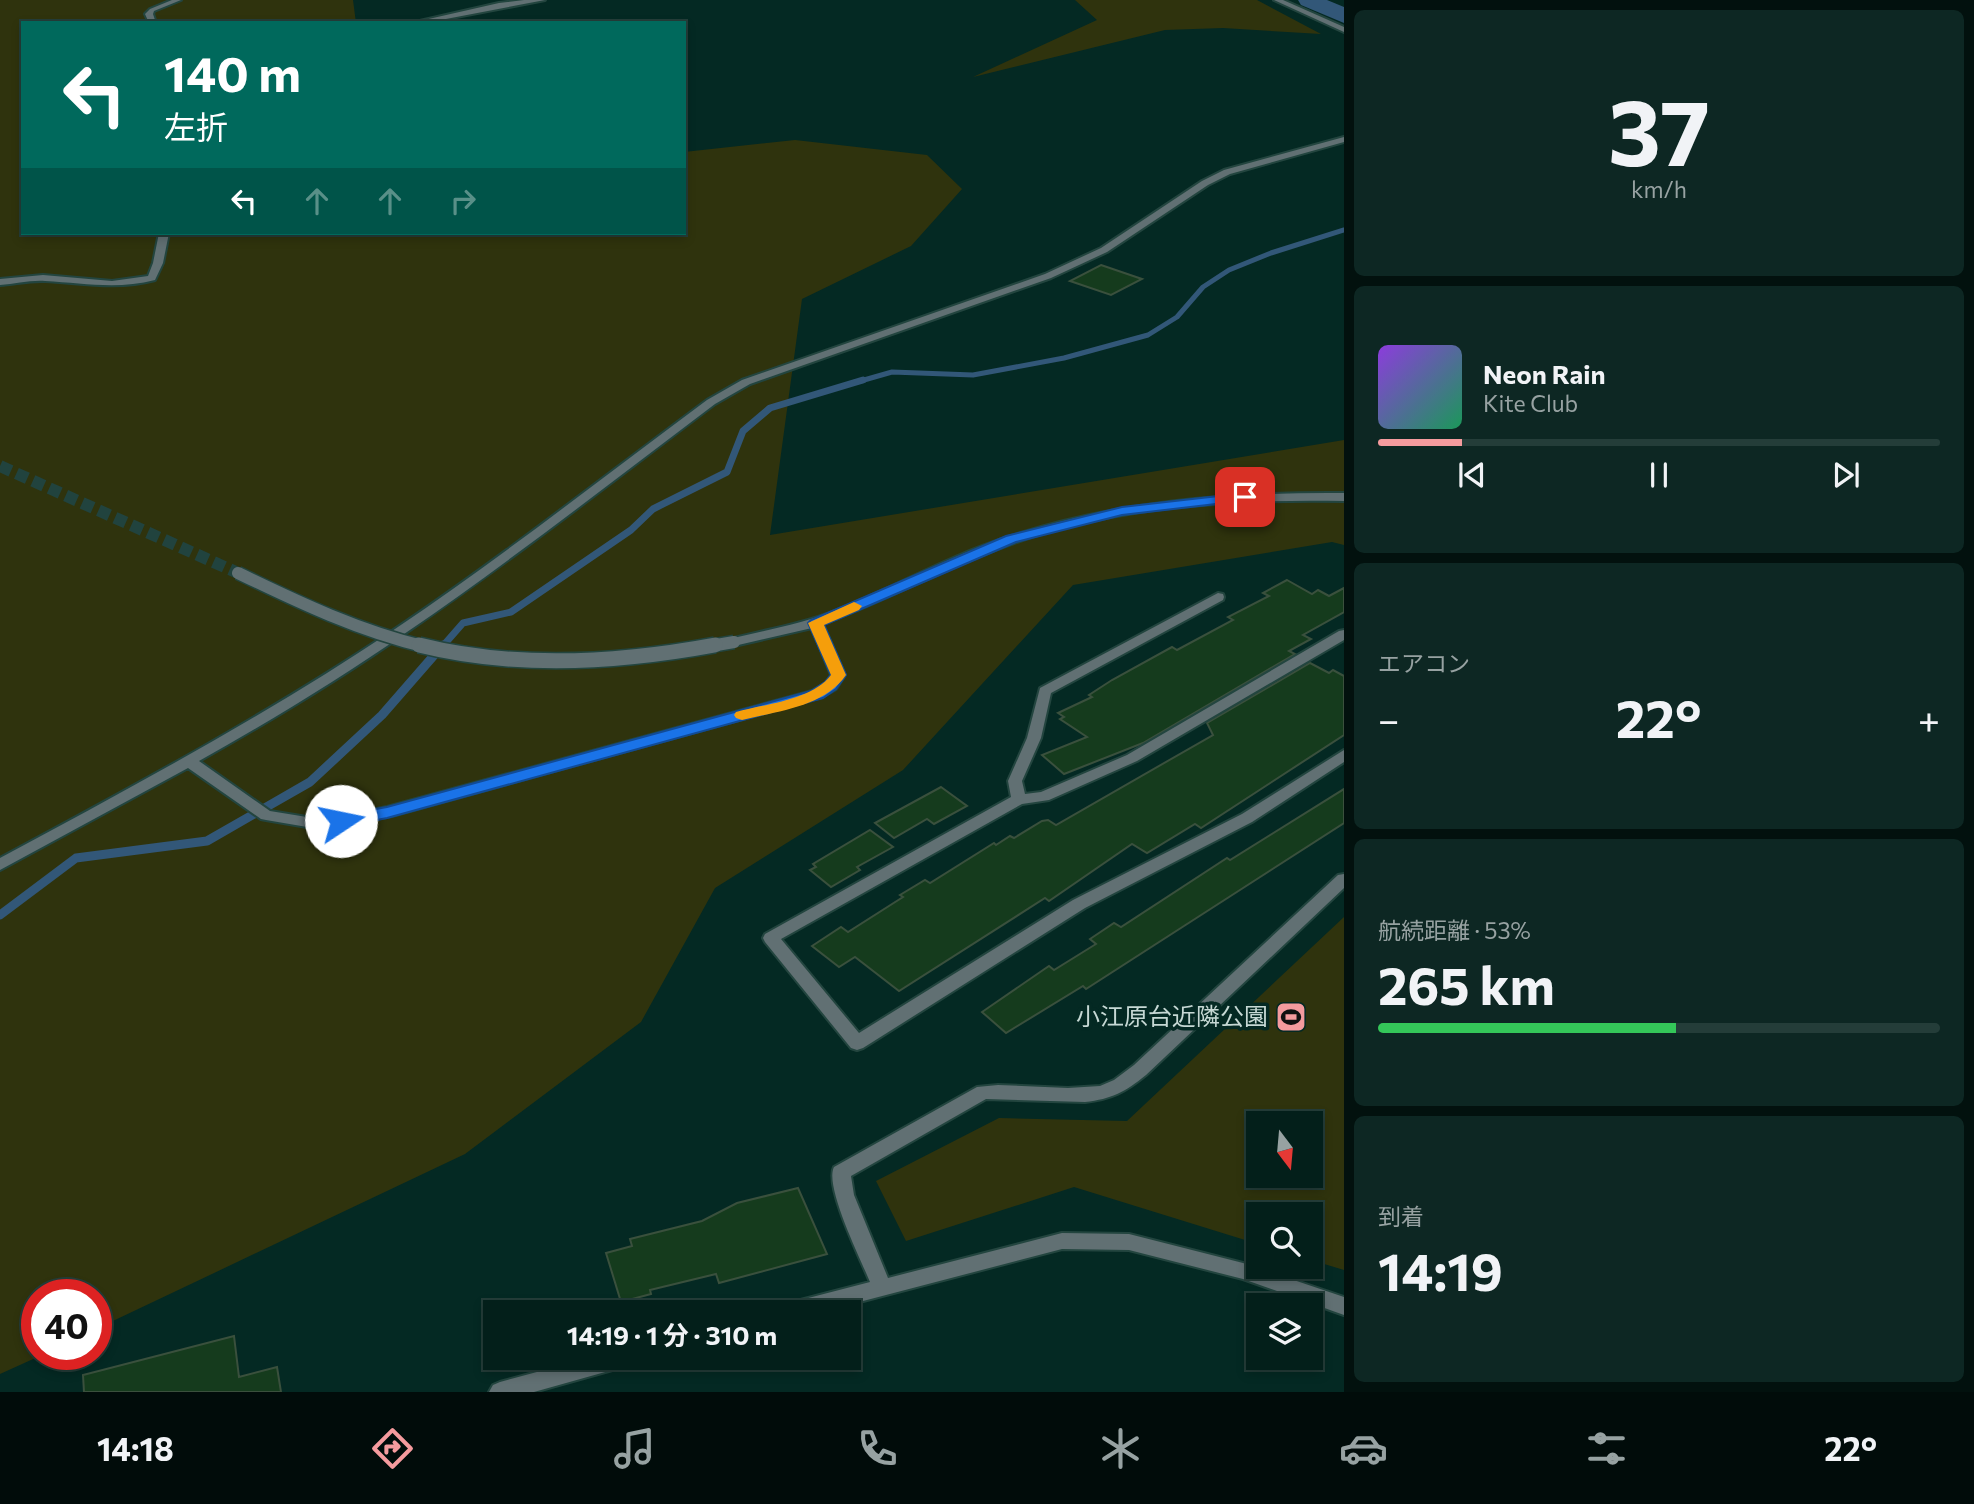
<!DOCTYPE html>
<html lang="ja">
<meta charset="utf-8">
<style>
body{margin:0;font-family:Commissioner,"Noto Sans JP",sans-serif;background:#0d2723;color:#f1f3f6;height:100vh;display:flex;flex-direction:column;font-size:26px;white-space:nowrap}
*{box-sizing:border-box;margin:0}
p{font-size:23px;color:#97a2a2}
.icon{flex:none;width:38px;height:38px;fill:none;stroke:currentColor;stroke-width:2;stroke-linecap:round;stroke-linejoin:round}
.map{position:relative;flex:1;overflow:hidden}
.side{display:flex;flex-direction:column;gap:10px;padding:10px;background:#02110e;width:630px}
.side>*{flex:none}
.hud{position:absolute;left:21px;top:21px;width:665px;height:214px;border-radius:0px;box-shadow:0 4px 10px #0003,0 0 0 2px #243d39;background:#00695c;color:#fff;overflow:hidden}
.needle{width:46px;rotate:164deg}
.fabs{position:absolute;left:1246px;top:1111px;display:grid;gap:14px}
.fabs a{display:grid;place-items:center;width:77px;height:77px;border-radius:0px;background:#031f1a;box-shadow:0 4px 10px #0003,0 0 0 2px #243d39;font-size:35px}
.speed{position:absolute;left:21px;top:1279px;display:flex;gap:14px;font-size:35px;font-weight:700;text-align:center}
.speed>*{display:grid;place-content:center;width:91px;height:91px;border-radius:50%;background:#031f1a;box-shadow:0 4px 10px #0003,0 0 0 2px #243d39;line-height:1}
.speed .limit{border:10px solid #d22;background:#fff;color:#111}
.pin{position:absolute;display:grid;place-items:center;width:60px;height:60px;color:#fff;margin:-30px;border-radius:14px;box-shadow:0 4px 10px #0006}
.me{position:absolute;width:77px;margin:-38px;rotate:79deg;stroke-linejoin:round;filter:drop-shadow(0 0 5px #0008)}
.turn{display:flex;align-items:center;gap:24px;height:147px;padding:0 28px;font-size:32px}
.turn .icon{width:91px;height:91px;stroke-width:2.5}
.turn b{display:block;font-size:49px;line-height:60px}
.lanes{display:flex;align-items:center;height:66px;padding:0 28px;background:#0003;justify-content:center;gap:35px;direction:ltr}
.lanes .off{opacity:.35}
.big{font-size:52px;font-weight:700;line-height:1.1}
.side .card{flex:1;display:flex;flex-direction:column;justify-content:center;gap:10px;min-width:0;padding:0 24px;border-radius:10px;background:#0d2723}
.side .dial{align-items:center;gap:0}
.dial b{font-size:91px;line-height:1}
.song{display:flex;align-items:center;gap:21px}
.cover{width:84px;height:84px;border-radius:10px;background:linear-gradient(135deg,hsl(270 70% 55%),hsl(150 70% 35%))}
.played{height:7px;border-radius:4px;background:linear-gradient(90deg,#f59b9e 15%,#243d39 15%)}
.keys{display:flex;justify-content:space-around;direction:ltr}
.heat{display:flex;justify-content:space-between;align-items:center;font-size:38px;direction:ltr}
.charge{height:10px;border-radius:5px;background:linear-gradient(90deg,#34c759 53%,#243d39 0)}
.trip{position:absolute;left:483px;top:1300px;width:378px;height:70px;border-radius:0px;background:#031f1a;box-shadow:0 4px 10px #0003,0 0 0 2px #243d39;font-weight:700;line-height:70px;text-align:center}
.tab-bar{display:flex;height:112px;justify-content:space-around;align-items:center;background:#010c0a;color:#97a2a2}
.tab-bar .icon{width:49px;height:49px}
.tab-bar .current{color:#f59b9e}
.tab-bar b{font-size:32px;color:#f1f3f6}
main{display:flex;flex:1;min-height:0}
.map>svg:first-child{display:block}
.green{fill:#2f330d;fill-rule:evenodd}
.lines{fill:none;stroke-linecap:round;stroke-linejoin:round}
.stream-far2{stroke:#325778;stroke-width:5}
.stream-far1{stroke:#325778;stroke-width:7}
.stream{stroke:#325778;stroke-width:9}
.river{fill:#325778;fill-rule:evenodd}
.building{fill:#153b1d;stroke:#3a503d;stroke-width:2}
.tertiary-tunnel{stroke:#21433e;stroke-width:12;stroke-dasharray:12 6;stroke-linecap:butt}
.minor-casing{stroke:#23453f;stroke-width:4}
.tertiary-casing{stroke:#23453f;stroke-width:4}
.minor{fill:#617073;fill-rule:evenodd}
.tertiary{fill:#617073;fill-rule:evenodd}
.tertiary-bridge-far1-casing{stroke:#23453f;stroke-width:15;stroke-linecap:butt}
.tertiary-bridge-casing{stroke:#23453f;stroke-width:18;stroke-linecap:butt}
.tertiary-bridge-far1{stroke:#617073;stroke-width:12}
.tertiary-bridge{stroke:#617073;stroke-width:15}
.route{fill:#1a73e8;stroke:#114b97;stroke-width:2}
.slow{fill:#f59e0b}
.labels{text-anchor:middle;stroke-width:7;stroke-linejoin:round;paint-order:stroke}
.near-poi-label{font-size:24px;fill:#c6d8d4;stroke:#042923;text-anchor:end}
</style>
<main>
<div class="map">
<svg width="1344" height="1392" viewBox="0 0 1344 1392">
<rect width="100%" height="100%" fill="#042923"/>
<path class="green" d="M0 0H353L356 23H23V233H684V152L795 140 927 155 962 189 911 246 802 299 770 535 1344 440V545L1332 542 1073 585 903 770 715 888 641 1022 465 1154 96 1329V1295H37V1354L42 1355 0 1374Z
M1075 0H1257L1321 34 1223 28 1165 30 973 77 1097 20Z
M1344 917V1270L1311 1260V1214H1258V1244L1074 1187 906 1241 876 1181 999 1118 1127 1121ZM1258 1124H1311V1176H1258Z"/>
<g class="lines">
<path class="stream-far2" d="M857 382 892 372 973 375 1064 358 1148 335 1177 317 1203 287 1229 270 1271 253 1344 230"/>
<path class="stream-far1" d="M442 647 463 623 511 612 631 530 653 509 727 472 743 431 770 408 863 380"/>
<path class="stream" d="M0 915 76 858 207 841 310 782 382 715 443 645"/>
<path class="river" d="M1298 0H1327L1344 7V23L1301 5Z"/>
</g>
<path class="building" d="M1101 265 1142 279 1111 295 1070 281Z
M1287 580 1312 594 1318 590 1329 596 1344 588V612L1303 635 1311 639 1289 651 1295 654 1143 743 1064 774 1042 755 1087 737 1060 719 1064 717 1058 713 1092 697 1089 695 1112 680 1172 647 1177 650 1233 620 1228 617 1269 596 1263 593Z
M1310 663 1329 673 1333 670 1344 676V735L1201 828 1195 824 1147 853 1132 844 1049 901 1045 898 899 991 855 957 839 967 812 946 841 927 848 932 903 897 900 895 925 880 930 883 994 843 996 845 1010 836 1014 838 1042 821 1048 820 1056 825 1213 735 1207 723Z
M941 787 967 806 934 824 927 819 894 838 875 823Z
M1344 789V823L1086 989 1083 986 1006 1033 982 1012 1049 966 1054 970 1096 944 1090 939 1114 923 1121 927 1227 858 1230 860Z
M870 830 893 847 857 867 860 870 831 887 810 870 816 867 813 864Z
M798 1188 827 1254 719 1283 716 1274 650 1290 651 1294 621 1302 606 1253 632 1246 630 1239 702 1221 737 1203Z
M234 1336 239 1377 277 1367 281 1392H84L83 1375Z"/>
<g class="lines">
<path class="tertiary-tunnel" d="M0 466 238 573"/>
<g class="minor-casing">
<path id="minor" d="M172 0H181L154 11 153 14 156 23H149L145 14 150 9Z
M524 0H545L425 23H411L499 3Z
M159 233H169L163 263 155 280C117 290 83 283 45 281 30 280 15 284 0 285V279L43 275 112 281 148 276 153 263Z
M1218 593 1223 594 1224 597 1223 600 1051 693 1041 738 1022 781 1025 794 1041 792 1127 755 1339 631 1344 630V640L1137 761 1049 800 1022 804 781 939 859 1033 1073 900 1242 814 1344 750V762L1252 822 1085 908 863 1048 857 1050 851 1048 765 942 763 938 765 934 1011 797 1008 781 1027 738 1040 688Z"/>
</g>
<g class="tertiary-casing">
<path id="tertiary" d="M1274 0H1283L1344 27V32Z
M1344 137V142L1230 174 1208 185 1107 252 1051 278 750 384 715 404C613 481 512 560 407 632 340 679 270 721 199 761L270 811 313 818 341 816 387 807 812 691 826 683 831 675 812 628 734 646 727 642 729 639C766 630 802 624 837 610 895 587 949 556 1008 537 1117 501 1230 492 1344 493V501C1233 499 1119 506 1014 543 948 566 888 600 823 624L845 675 836 689 822 697 392 816 341 826 313 828 266 820 261 819 188 768 0 870V858C134 786 268 714 395 629 502 557 603 477 707 400L742 380 1045 274 1101 248 1202 181 1224 170Z
M1344 874V888L1146 1075C1125 1092 1112 1099 1085 1102L986 1099 851 1176 854 1195 888 1278 1062 1233 1129 1234 1243 1263 1344 1297V1315L1243 1279 1129 1250 1062 1249 821 1312H779L782 1306 789 1303 870 1282C861 1260 824 1186 834 1167L977 1087 998 1085 1068 1088 1100 1086 1114 1080 1134 1065 1338 875Z
M589 1358H633L630 1365 623 1367 534 1392H489L493 1385 500 1382Z"/>
</g>
<use href="#minor" class="minor"/>
<use href="#tertiary" class="tertiary"/>
<g class="tertiary-bridge-far1-casing">
<path id="tertiary-bridge-far1" d="M238 573C300 603 359 631 426 647
M705 647 734 642"/>
</g>
<g class="tertiary-bridge-casing">
<path id="tertiary-bridge" d="M419 645C515 669 618 663 715 645"/>
</g>
<use href="#tertiary-bridge-far1" class="tertiary-bridge-far1"/>
<use href="#tertiary-bridge" class="tertiary-bridge"/>
</g>
<path class="route" d="M1245 493 1250 494V500L1122 515 1016 542 824 625 846 675 836 689 823 698 387 818 341 827 333 821 341 815 387 807 811 691 825 682 831 675 808 623 811 620 1006 536 1122 507Z"/>
<path class="slow" d="M854 602 862 606 859 610 824 625 846 675C824 707 778 711 742 720L736 718 734 715 736 712C765 704 812 700 831 675L808 623Z"/>
<defs>
<g id="stadium-square" transform="scale(1.575)"><rect x="-9" y="-9" width="18" height="18" rx="4" fill="#f59b9e" stroke="#042923"/><path d="M0-5a6.5 5 0 1 0 0 10a6.5 5 0 1 0 0-10ZM-3.5-1.8h7v3.6h-7Z" fill="#111"/></g>
</defs>
<g fill-rule="evenodd">
<use href="#stadium-square" x="1291" y="1017"/>
</g>
<g class="labels">
<g class="near-poi-label">
<text x="1268" y="1025">小江原台近隣公園</text>
</g>
</g>
</svg>
<div class="fabs">
<a><svg class="needle" viewBox="-14 -14 28 28"><path d="M0-13l5 13h-10z" fill="#e53935"/><path d="M0 13l5-13h-10z" fill="#97a2a2"/></svg></a>
<a><svg class="icon" aria-label="search" viewBox="0 0 24 24"><circle cx="10" cy="10" r="6"/><path d="M15 15l6 6"/></svg></a>
<a><svg class="icon" aria-label="layers" viewBox="0 0 24 24"><path d="M12 4l9 5-9 5-9-5zM3 14l9 5 9-5"/></svg></a>
</div>
<div class="speed"><div class="limit">40</div></div>
<div class="pin" style="left:1245px;top:497px;background:#d93025"><svg class="icon" aria-label="arrive" viewBox="0 0 24 24"><path d="M6 21V4h12l-3 4 3 4H6"/></svg></div>
<svg class="me" style="left:341px;top:821px" viewBox="-20 -20 40 40"><circle r="19" fill="#fff"/><path d="M0-13L10 11 0 6-10 11z" fill="#1a73e8"/></svg>
<div class="trip">14:19 · 1 分 · 310 m</div>
<div class="hud">
<div class="turn"><svg class="icon" aria-label="left" viewBox="0 0 24 24"><path d="M17 20v-9H6M10 6l-5 5 5 5"/></svg><div><b>140 m</b>左折</div></div>
<div class="lanes"><svg class="icon" aria-label="left" viewBox="0 0 24 24"><path d="M17 20v-9H6M10 6l-5 5 5 5"/></svg><svg class="icon off" aria-label="ahead" viewBox="0 0 24 24"><path d="M12 20V5M6 11l6-6 6 6"/></svg><svg class="icon off" aria-label="ahead" viewBox="0 0 24 24"><path d="M12 20V5M6 11l6-6 6 6"/></svg><svg class="icon off" aria-label="right" viewBox="0 0 24 24"><path d="M7 20v-9h11M14 6l5 5-5 5"/></svg></div>
</div>
</div>
<section class="side">
<div class="card dial"><b>37</b><p>km/h</p></div>
<div class="card">
<div class="song"><i class="cover"></i><div><b>Neon Rain</b><p>Kite Club</p></div></div>
<div class="played"></div>
<div class="keys"><svg class="icon" aria-label="previous" viewBox="0 0 24 24"><path d="M18 5L8 12l10 7zM5 5v14"/></svg><svg class="icon" aria-label="pause" viewBox="0 0 24 24"><path d="M8 5v14M16 5v14"/></svg><svg class="icon" aria-label="next" viewBox="0 0 24 24"><path d="M6 5l10 7-10 7zM19 5v14"/></svg></div>
</div>
<div class="card"><p>エアコン</p>
<div class="heat"><a>−</a><b class="big">22°</b><a>+</a></div>
</div>
<div class="card"><p>航続距離 · 53%</p><b class="big">265 km</b><div class="charge"></div></div>
<div class="card"><p>到着</p><b class="big">14:19</b></div>
</section>
</main>
<nav class="tab-bar">
<b>14:18</b>
<svg class="icon current" aria-label="directions" viewBox="0 0 24 24"><path d="M12 3l9 9-9 9-9-9zM9 14v-3h6M13 9l2 2-2 2"/></svg>
<svg class="icon" aria-label="music" viewBox="0 0 24 24"><path d="M9 18V5l10-2v13"/><circle cx="6" cy="18" r="3"/><circle cx="16" cy="16" r="3"/></svg>
<svg class="icon" aria-label="phone" viewBox="0 0 24 24"><path d="M5 4h4l2 5-3 2q2 4 5 5l2-3 5 2v4C11 20 4 13 5 4z"/></svg>
<svg class="icon" aria-label="climate" viewBox="0 0 24 24"><path d="M12 3v18M4 7l16 10M4 17L20 7"/></svg>
<svg class="icon" aria-label="car" viewBox="0 0 24 24"><path d="M5 17H2v-5l4-1 3-4h7l3 4 3 1v5h-3M9 17h6M6 11h13"/><circle cx="7" cy="17" r="2"/><circle cx="17" cy="17" r="2"/></svg>
<svg class="icon" aria-label="filters" viewBox="0 0 24 24"><path d="M4 7h16M4 17h16"/><circle cx="9" cy="7" r="2"/><circle cx="15" cy="17" r="2"/></svg>
<b>22°</b>
</nav>
